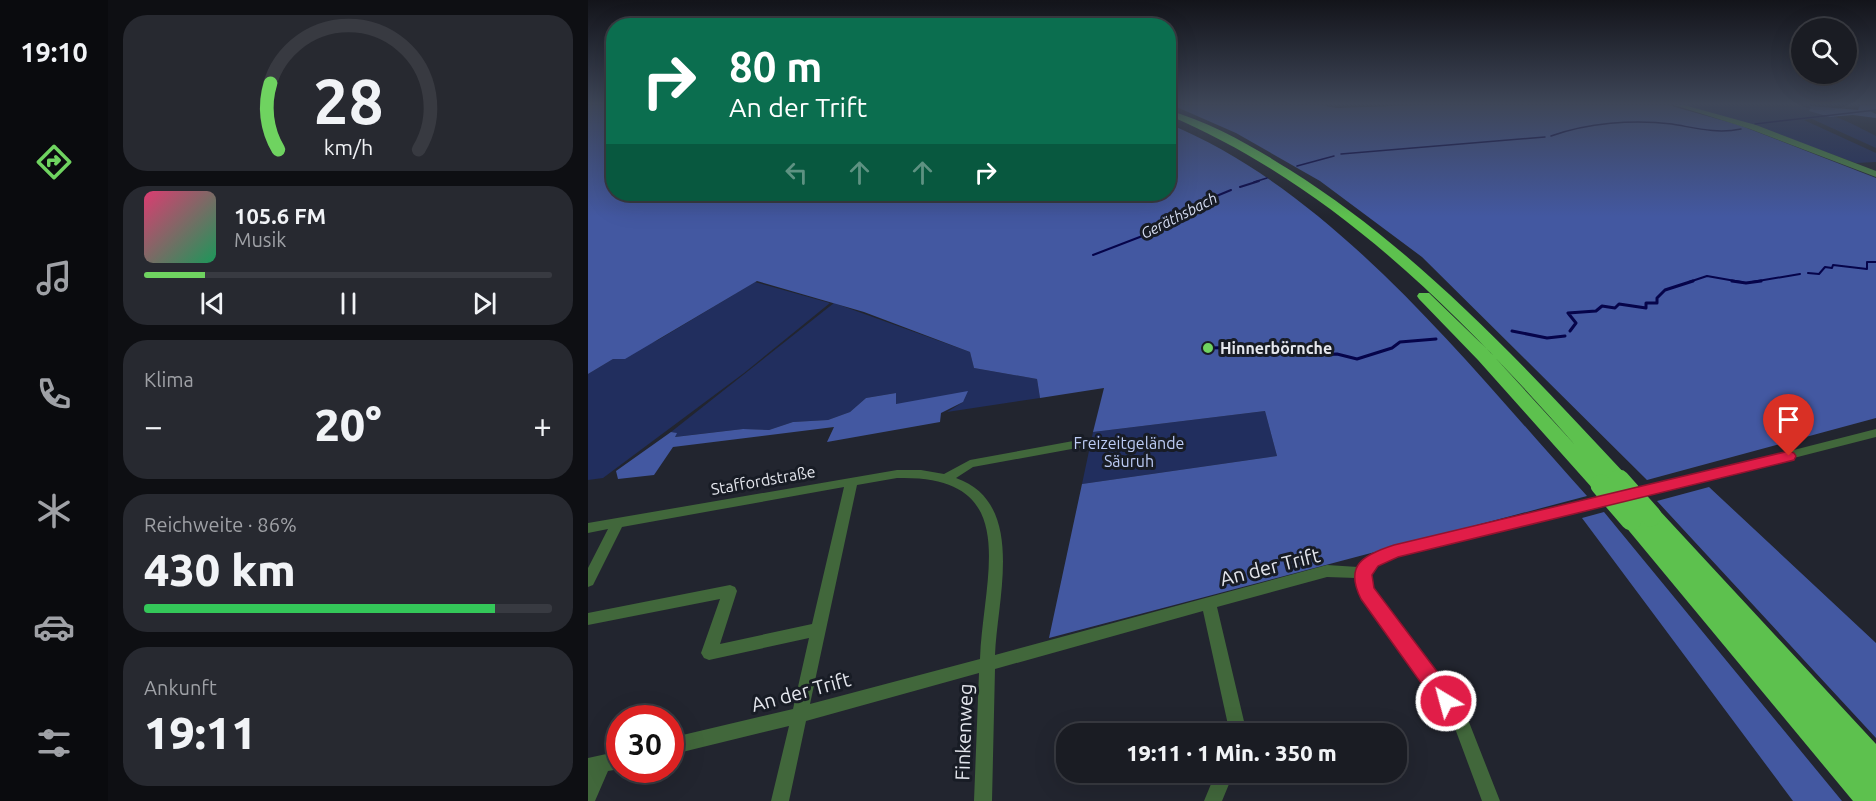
<!DOCTYPE html>
<html lang="de">
<meta charset="utf-8">
<style>
body{margin:0;font-family:Ubuntu,sans-serif;background:#272930;color:#f1f3f6;height:100vh;display:flex;flex-direction:column;font-size:22px;white-space:nowrap}
*{box-sizing:border-box;margin:0}
p{font-size:20px;color:#9fa1a6}
.icon{flex:none;width:33px;height:33px;fill:none;stroke:currentColor;stroke-width:2;stroke-linecap:round;stroke-linejoin:round}
.map{position:relative;flex:1;overflow:hidden}
.sheet{display:flex;flex-direction:column;gap:15px;padding:15px;background:#0e0f13;width:480px}
.sheet>*{flex:none}
.top-card{position:absolute;left:18px;top:18px;width:570px;height:183px;border-radius:24px;box-shadow:0 6px 24px #0002,0 0 0 2px #383a41;background:#0b6e4f;color:#fff;overflow:hidden}
.buttons{position:absolute;left:1203px;top:18px;display:grid;gap:12px}
.buttons a{display:grid;place-items:center;width:66px;height:66px;border-radius:50%;background:#1a1c23;box-shadow:0 6px 24px #0002,0 0 0 2px #383a41;font-size:30px}
.speed{position:absolute;left:18px;top:705px;display:flex;gap:12px;font-size:30px;font-weight:700;text-align:center}
.speed>*{display:grid;place-content:center;width:78px;height:78px;border-radius:50%;background:#1a1c23;box-shadow:0 6px 24px #0002,0 0 0 2px #383a41;line-height:1}
.speed .limit{border:9px solid #d22;background:#fff;color:#111}
.pin{position:absolute;display:grid;place-items:center;width:51px;height:51px;color:#fff;margin:-62px -26px;border-radius:50% 50% 50% 0;rotate:-45deg;box-shadow:0 0 6px #0007}
.pin .icon{rotate:45deg}
.me{position:absolute;width:66px;margin:-33px;rotate:323deg;stroke-linejoin:round;filter:drop-shadow(0 0 4px #0008)}
.turn{display:flex;align-items:center;gap:21px;height:126px;padding:0 24px;font-size:27px}
.turn .icon{width:78px;height:78px;stroke-width:2.5}
.turn b{display:block;font-size:42px;line-height:51px}
.lanes{display:flex;align-items:center;height:57px;padding:0 24px;background:#0003;justify-content:center;gap:30px;direction:ltr}
.lanes .off{opacity:.35}
.big{font-size:45px;font-weight:800;line-height:1.1}
.sheet .card{flex:1;display:flex;flex-direction:column;justify-content:center;gap:9px;min-width:0;padding:0 21px;border-radius:24px;background:#272930}
.sheet .dial{align-items:center;gap:0}
.dial svg{height:156px;overflow:visible;fill:none;stroke:#383a41;stroke-width:7;stroke-linecap:round;text-anchor:middle}
.dial text{fill:#f1f3f6;stroke:none}
.song{display:flex;align-items:center;gap:18px}
.cover{width:72px;height:72px;border-radius:9px;background:linear-gradient(135deg,hsl(340 70% 55%),hsl(150 70% 35%))}
.played{height:6px;border-radius:3px;background:linear-gradient(90deg,#6fd360 15%,#383a41 15%)}
.keys{display:flex;justify-content:space-around;direction:ltr}
.heat{display:flex;justify-content:space-between;align-items:center;font-size:33px;direction:ltr}
.charge{height:9px;border-radius:4px;background:linear-gradient(90deg,#34c759 86%,#383a41 0)}
.trip{position:absolute;left:468px;top:723px;width:351px;height:60px;border-radius:24px;background:#1a1c23;box-shadow:0 6px 24px #0002,0 0 0 2px #383a41;font-weight:800;line-height:60px;text-align:center}
main{display:flex;flex:1;min-height:0}
.menu{display:flex;flex-direction:column;width:108px;justify-content:space-around;align-items:center;background:#0a0b0e;color:#9fa1a6}
.menu .icon{width:42px;height:42px}
.menu .active{color:#6fd360}
.menu b{font-size:27px;color:#f1f3f6}
.map>svg:first-child{display:block}
.green{fill:#212e5e}
.forest{fill:#4358a1}
.lines{fill:none;stroke-linecap:round;stroke-linejoin:round}
.stream-far2{stroke:#06044a;stroke-width:1.5}
.stream-far1{stroke:#06044a;stroke-width:2}
.stream{stroke:#06044a;stroke-width:3}
.street{fill:#41673b;fill-rule:evenodd}
.secondary{fill:#4d8c44;fill-rule:evenodd}
.highway{fill:#5dc14e;fill-rule:evenodd}
.highway-bridge{stroke:#5dc14e;stroke-width:21}
.route{fill:#e11d48;stroke:#92132f;stroke-width:1.5}
.poi-dot{fill:#6fd360;stroke:#181c25;stroke-width:2}
.labels{text-anchor:middle;stroke-width:6;stroke-linejoin:round;paint-order:stroke}
.far-water-label{font-size:15px;font-style:italic;fill:#d7dff4;stroke:#181c25}
.poi-label{font-size:16px;font-weight:bold;fill:#e4e6ed;stroke:#181c25;text-anchor:start}
.park-label{font-size:16px;fill:#bdccf5;stroke:#181c25}
.street-label{font-size:16px;fill:#e4e6ed;stroke:#181c25}
.near-street-label{font-size:20px;fill:#e4e6ed;stroke:#181c25}
</style>
<main>
<nav class="menu">
<b>19:10</b>
<svg class="icon active" aria-label="directions" viewBox="0 0 24 24"><path d="M12 3l9 9-9 9-9-9zM9 14v-3h6M13 9l2 2-2 2"/></svg>
<svg class="icon" aria-label="music" viewBox="0 0 24 24"><path d="M9 18V5l10-2v13"/><circle cx="6" cy="18" r="3"/><circle cx="16" cy="16" r="3"/></svg>
<svg class="icon" aria-label="phone" viewBox="0 0 24 24"><path d="M5 4h4l2 5-3 2q2 4 5 5l2-3 5 2v4C11 20 4 13 5 4z"/></svg>
<svg class="icon" aria-label="climate" viewBox="0 0 24 24"><path d="M12 3v18M4 7l16 10M4 17L20 7"/></svg>
<svg class="icon" aria-label="car" viewBox="0 0 24 24"><path d="M5 17H2v-5l4-1 3-4h7l3 4 3 1v5h-3M9 17h6M6 11h13"/><circle cx="7" cy="17" r="2"/><circle cx="17" cy="17" r="2"/></svg>
<svg class="icon" aria-label="filters" viewBox="0 0 24 24"><path d="M4 7h16M4 17h16"/><circle cx="9" cy="7" r="2"/><circle cx="15" cy="17" r="2"/></svg>
</nav>
<section class="sheet">
<div class="card dial"><svg viewBox="0 0 100 80">
<path d="M14 69A42 42 0 1 1 86 69"/>
<path d="M14 69A42 42 0 0 1 10 35" stroke="#6fd360"/>
<text x="50" y="56" font-size="32" font-weight="700">28</text>
<text x="50" y="72" font-size="11">km/h</text>
</svg></div>
<div class="card">
<div class="song"><i class="cover"></i><div><b>105.6 FM</b><p>Musik</p></div></div>
<div class="played"></div>
<div class="keys"><svg class="icon" aria-label="previous" viewBox="0 0 24 24"><path d="M18 5L8 12l10 7zM5 5v14"/></svg><svg class="icon" aria-label="pause" viewBox="0 0 24 24"><path d="M8 5v14M16 5v14"/></svg><svg class="icon" aria-label="next" viewBox="0 0 24 24"><path d="M6 5l10 7-10 7zM19 5v14"/></svg></div>
</div>
<div class="card"><p>Klima</p>
<div class="heat"><a>−</a><b class="big">20°</b><a>+</a></div>
</div>
<div class="card"><p>Reichweite · 86%</p><b class="big">430 km</b><div class="charge"></div></div>
<div class="card"><p>Ankunft</p><b class="big">19:11</b></div>
</section>
<div class="map">
<svg width="1288" height="801" viewBox="0 0 1288 801">
<rect width="100%" height="100%" fill="#22252f"/>
<path class="green" d="M1096 105 1224 107 1222 111C1251 115 1262 123 1288 136V148L1224 119 1216 120 1288 153V162L1268 163 1160 124Z
M167 282 242 303 156 373 15 478 0 480V374L25 359 70 340Z
M246 303 382 352 386 368 449 379 452 398 359 412 375 402 307 404 308 393 278 398 262 412 240 420 205 422 181 430 155 429 86 437 88 433 83 432Z
M677 411 689 456 494 484 505 432Z"/>
<path class="forest" d="M0 105H25L26 194H580L581 124C748 193 880 365 999 496L461 638 494 484 689 456 677 411 505 432 516 388 452 398 449 379 386 368 382 352 276 312 169 281 37 359H25L0 374Z
M584 105H733L748 108 831 105H1080L1151 125 1288 178V418L1059 480 834 257 732 181 648 133Z
M1212 105 1270 110 1272 105H1288V110L1282 111 1288 114V118L1265 115 1242 117 1221 111 1223 107Z
M380 391 375 402 353 413 352 422 239 442 246 427 85 447 66 475 30 479 28 471 83 432 89 433 87 437 155 429 181 430 205 422 240 420 262 412 278 398 308 393V404Z
M1121 487 1288 643V738L1069 501Z
M1016 512 1254 801H1205L994 518Z"/>
<g class="lines">
<path class="stream-far2" d="M1167 124 1288 110
M963 136C999 123 1045 119 1084 124 1108 128 1128 134 1153 129
M753 154 957 137
M709 166 746 156
M666 182 679 178"/>
<path class="stream-far1" d="M652 187 671 181
M505 255 570 230 614 202 643 190
M1220 273 1231 274 1237 267 1244 268 1245 265 1279 269V262H1288
M1101 282 1119 276 1153 282
M1164 282 1212 274"/>
<path class="stream" d="M1144 281 1158 283 1173 281
M924 331 959 338 977 336
M982 331 988 323 980 313 1008 311 1014 306 1027 308 1031 304 1058 308V303H1069V298L1077 290 1105 281
M620 348 670 347 713 355 749 354 769 359 804 348 812 342 848 339"/>
<path class="street" d="M1288 429V437L1044 499 1040 498 1038 495 1040 492 1044 491Z
M496 439 500 440 502 443 500 446 385 467 368 478C439 503 409 599 407 655L739 565 770 567 772 563 806 546 1026 495 1030 496 1032 499 1030 502 1026 503 809 555 783 570 781 582 785 589 877 712 912 801H894L865 723 775 597 767 582 768 578 739 577 629 607 659 734H642L615 611 407 669 404 801H386L391 673 218 721 201 801H183L201 726 82 755V738L205 709 221 638 121 660 116 658 113 653 132 599 0 625V613L142 585 147 587 149 591 132 644 224 624 256 487 34 527 5 585 0 587V568L20 529 0 533V523L309 470H333L356 474 382 460ZM309 478C437 474 395 576 392 659L222 704 269 485Z
M32 751V769L20 771 7 801H0V758Z
M628 772H646L634 801H616Z"/>
<path class="secondary" d="M1086 105H1096L1168 125 1288 171V177L1162 129Z"/>
<path class="highway" d="M580 110C624 123 664 146 702 170 831 251 935 365 1038 475L1041 480 1038 485 1031 487 1023 484 1020 490 1013 492 1006 490 890 360 831 299 829 296 831 293H841L902 352 988 446C871 313 746 186 580 115Z
M1063 508 1071 510 1288 744V801H1265L1032 520 1035 514 1043 512 1052 516 1055 510Z"/>
<path class="highway-bridge" d="M1031 480 1063 516
M1013 485 1043 520"/>
</g>
<linearGradient id="sky" x2="0" y2="1"><stop stop-color="#13141a"/><stop offset="0.48" stop-color="#3e4658"/><stop offset="1" stop-color="#3e4658" stop-opacity="0"/></linearGradient>
<rect width="1288" height="217" fill="url(#sky)"/>
<path class="route" d="M1201 451 1206 453 1208 456 1206 460 810 557 790 566 784 575 786 588 866 694 869 701 866 708 858 711 851 708 773 599C756 565 775 555 806 545Z"/>
<circle class="poi-dot" cx="620" cy="348" r="6"/>
<g class="labels">
<g class="far-water-label">
<text transform="translate(591 216) rotate(-27)" y="5">Geräthsbach</text>
</g>
<g class="poi-label">
<text x="632" y="354">Hinnerbörnche</text>
</g>
<g class="park-label">
<text x="541" y="449">Freizeitgelände<tspan x="541" dy="18">Säuruh</tspan></text>
</g>
<g class="street-label">
<text transform="translate(175 480) rotate(-10)" y="6">Staffordstraße</text>
</g>
<g class="near-street-label">
<text transform="translate(682 567) rotate(-14)" y="7">An der Trift</text>
<text transform="translate(213 692) rotate(-15)" y="7">An der Trift</text>
<text transform="translate(376 732) rotate(-88)" y="7">Finkenweg</text>
</g>
</g>
</svg>
<div class="buttons">
<a><svg class="icon" aria-label="search" viewBox="0 0 24 24"><circle cx="10" cy="10" r="6"/><path d="M15 15l6 6"/></svg></a>
</div>
<div class="speed"><div class="limit">30</div></div>
<div class="pin" style="left:1201px;top:456px;background:#d93025"><svg class="icon" aria-label="arrive" viewBox="0 0 24 24"><path d="M6 21V4h12l-3 4 3 4H6"/></svg></div>
<svg class="me" style="left:858px;top:701px" viewBox="-20 -20 40 40"><circle r="17" fill="#e11d48" stroke="#fff" stroke-width="3"/><path d="M0-11L8 9 0 5-8 9z" fill="#fff"/></svg>
<div class="trip">19:11 · 1 Min. · 350 m</div>
<div class="top-card">
<div class="turn"><svg class="icon" aria-label="right" viewBox="0 0 24 24"><path d="M7 20v-9h11M14 6l5 5-5 5"/></svg><div><b>80 m</b>An der Trift</div></div>
<div class="lanes"><svg class="icon off" aria-label="left" viewBox="0 0 24 24"><path d="M17 20v-9H6M10 6l-5 5 5 5"/></svg><svg class="icon off" aria-label="ahead" viewBox="0 0 24 24"><path d="M12 20V5M6 11l6-6 6 6"/></svg><svg class="icon off" aria-label="ahead" viewBox="0 0 24 24"><path d="M12 20V5M6 11l6-6 6 6"/></svg><svg class="icon" aria-label="right" viewBox="0 0 24 24"><path d="M7 20v-9h11M14 6l5 5-5 5"/></svg></div>
</div>
</div>
</main>
